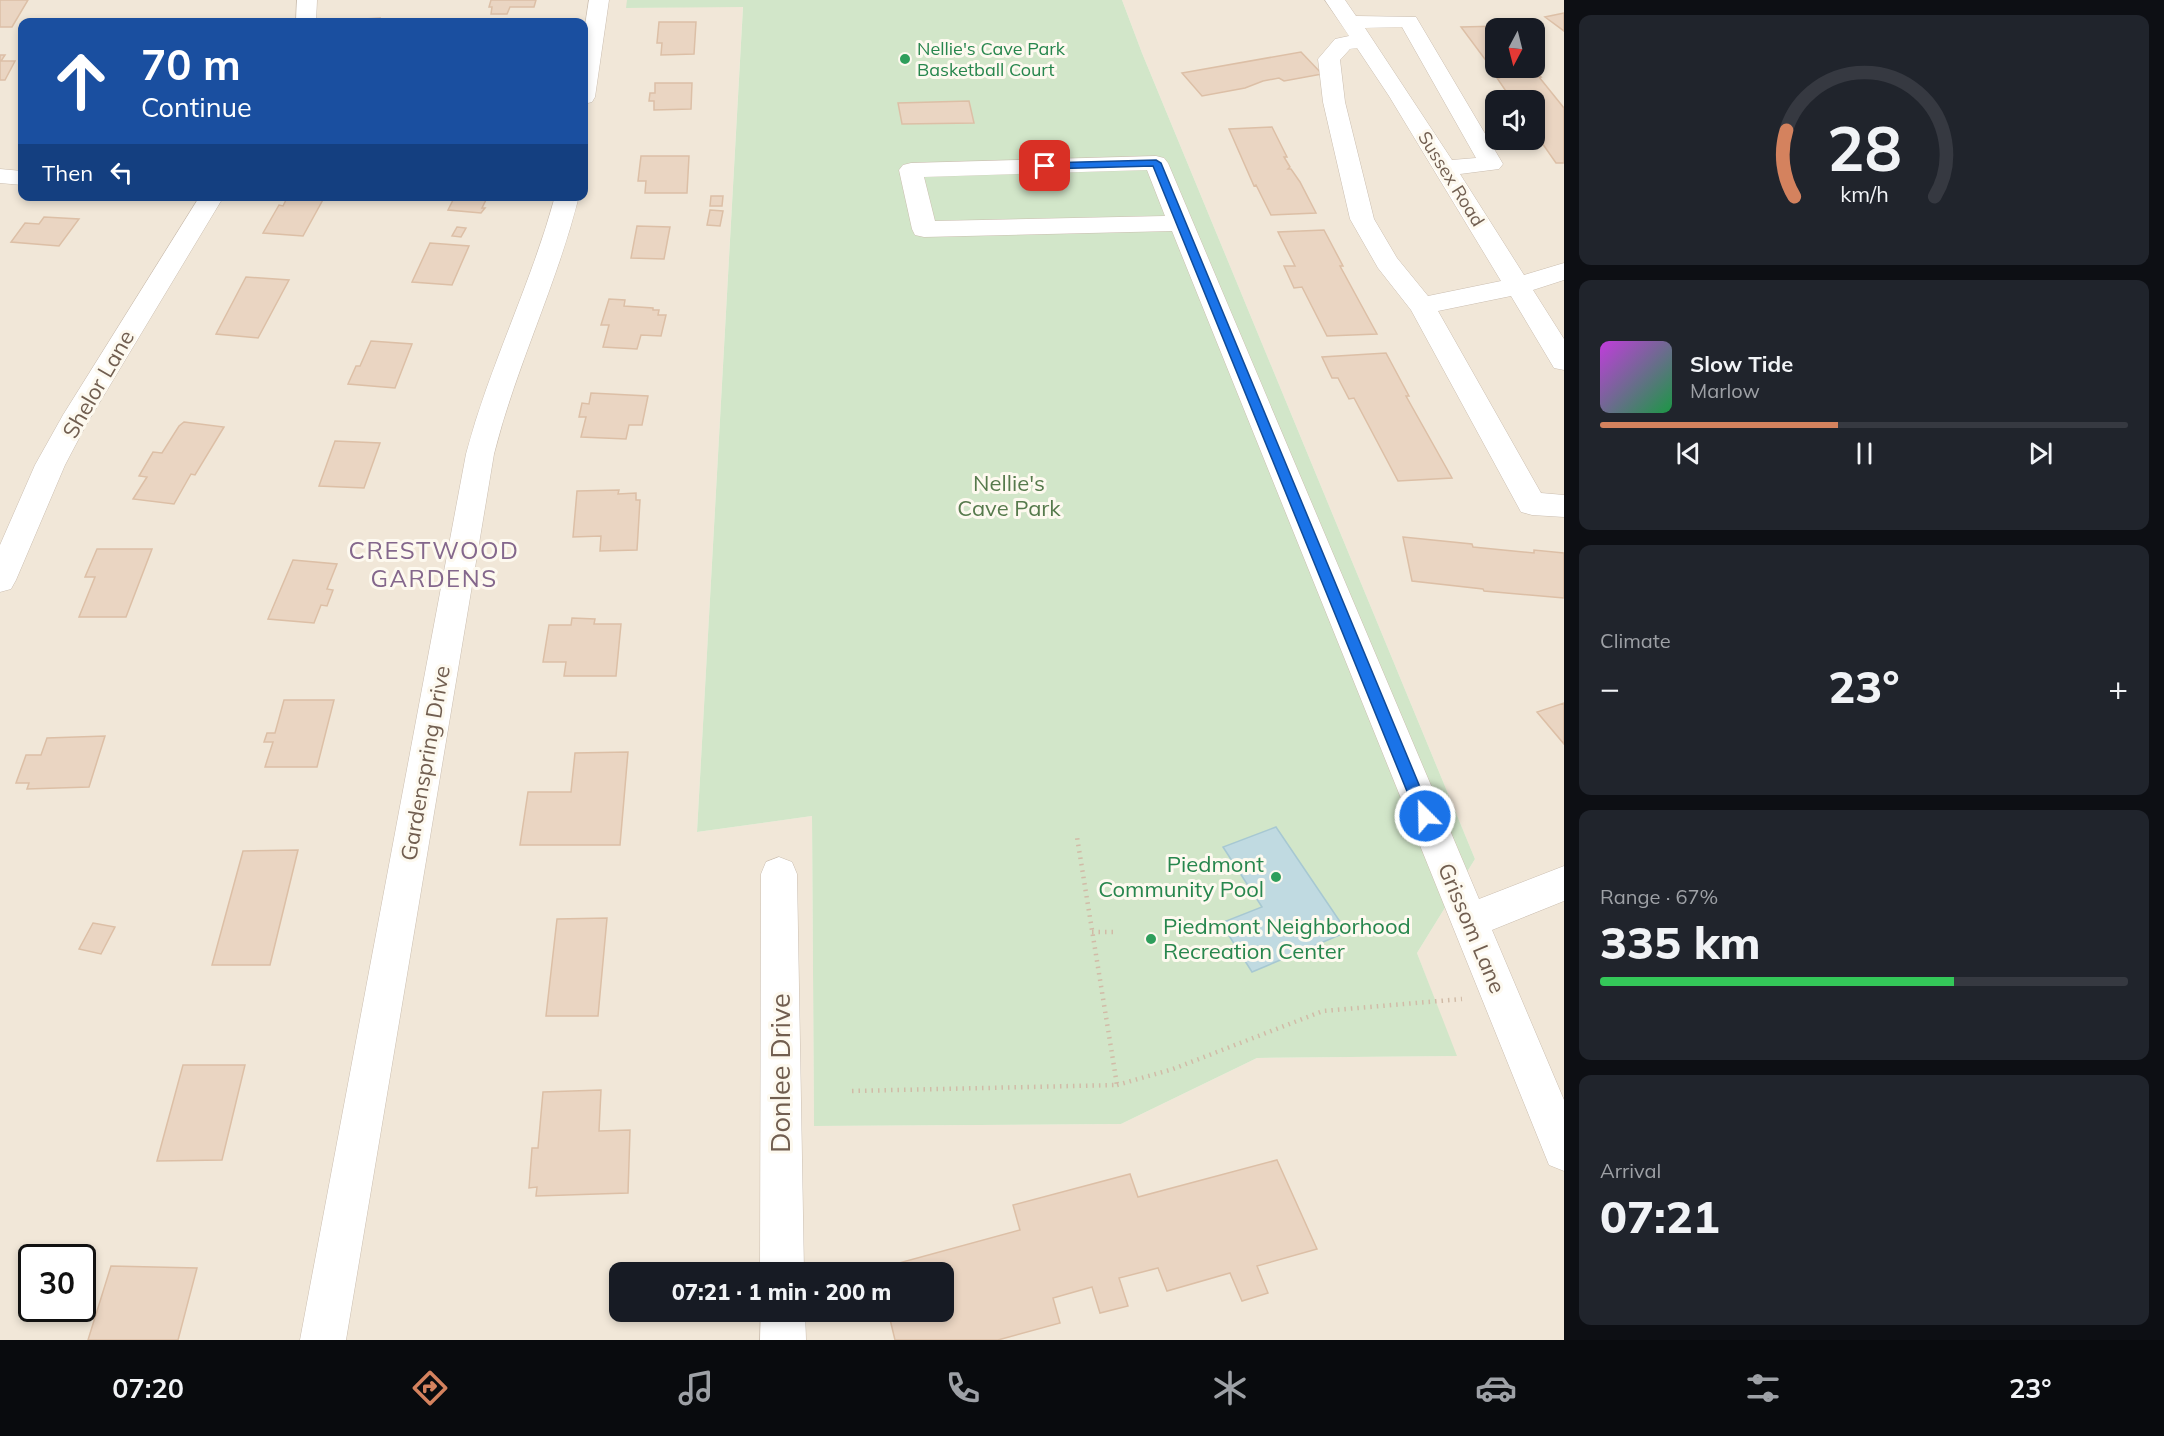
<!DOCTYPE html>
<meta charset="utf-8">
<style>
body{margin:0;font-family:Mulish,sans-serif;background:#20242c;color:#f1f3f6;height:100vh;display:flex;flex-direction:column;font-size:22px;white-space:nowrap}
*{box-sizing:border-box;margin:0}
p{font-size:20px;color:#9ea1a6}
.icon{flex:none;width:33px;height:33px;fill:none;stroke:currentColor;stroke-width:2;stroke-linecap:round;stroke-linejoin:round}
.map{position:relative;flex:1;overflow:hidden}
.drawer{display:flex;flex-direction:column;gap:15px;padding:15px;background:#0d0f14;width:600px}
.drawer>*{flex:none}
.hud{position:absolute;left:18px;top:18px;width:570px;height:183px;border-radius:12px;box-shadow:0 3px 9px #0003;background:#1a4fa0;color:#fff;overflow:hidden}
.needle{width:39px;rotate:187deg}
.tools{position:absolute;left:1485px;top:18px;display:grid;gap:12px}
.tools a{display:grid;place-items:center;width:60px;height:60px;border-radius:12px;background:#171b24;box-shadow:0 3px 9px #0003;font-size:30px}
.speed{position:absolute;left:18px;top:1244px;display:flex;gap:12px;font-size:30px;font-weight:700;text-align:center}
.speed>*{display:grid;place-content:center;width:78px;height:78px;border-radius:50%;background:#171b24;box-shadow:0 3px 9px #0003;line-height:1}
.speed .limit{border:3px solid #111;border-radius:9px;background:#fff;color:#111}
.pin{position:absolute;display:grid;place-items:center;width:51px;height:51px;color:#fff;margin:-26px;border-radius:12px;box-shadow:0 3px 9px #0006}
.me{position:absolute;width:66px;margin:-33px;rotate:337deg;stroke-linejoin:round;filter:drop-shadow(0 0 4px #0008)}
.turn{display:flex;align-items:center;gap:21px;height:126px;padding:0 24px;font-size:27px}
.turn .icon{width:78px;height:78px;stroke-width:2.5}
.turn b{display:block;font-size:42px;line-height:51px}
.then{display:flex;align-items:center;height:57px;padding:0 24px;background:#0003;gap:12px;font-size:22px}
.big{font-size:45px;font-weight:800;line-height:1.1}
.drawer .tile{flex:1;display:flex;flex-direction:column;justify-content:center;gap:9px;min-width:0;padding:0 21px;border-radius:12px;background:#20242c}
.drawer .dial{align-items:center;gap:0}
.dial svg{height:156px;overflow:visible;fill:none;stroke:#363941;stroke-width:7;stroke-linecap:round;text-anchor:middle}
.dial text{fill:#f1f3f6;stroke:none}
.song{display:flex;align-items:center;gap:18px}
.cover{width:72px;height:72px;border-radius:9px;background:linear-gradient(135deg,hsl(290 70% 55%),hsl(140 70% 35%))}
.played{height:6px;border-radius:3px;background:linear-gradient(90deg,#d4825e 45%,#363941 45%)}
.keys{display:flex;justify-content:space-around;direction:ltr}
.heat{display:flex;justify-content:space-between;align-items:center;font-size:33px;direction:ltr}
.charge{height:9px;border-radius:4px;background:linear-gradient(90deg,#34c759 67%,#363941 0)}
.trip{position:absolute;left:609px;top:1262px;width:345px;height:60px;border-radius:12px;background:#171b24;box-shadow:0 3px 9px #0003;font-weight:800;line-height:60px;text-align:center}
.tab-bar{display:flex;height:96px;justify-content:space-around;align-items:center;background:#090b0e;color:#9ea1a6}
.tab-bar .icon{width:42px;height:42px}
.tab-bar .active{color:#d4825e}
.tab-bar b{font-size:27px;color:#f1f3f6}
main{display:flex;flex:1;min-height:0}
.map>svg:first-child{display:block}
.residential{fill:#f1e7d8;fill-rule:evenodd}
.green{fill:#d2e6c9}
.water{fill:#c0dae1;stroke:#a7c8d2;stroke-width:1.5}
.building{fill:#ead5c2;stroke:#dcbfa6;stroke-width:1.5}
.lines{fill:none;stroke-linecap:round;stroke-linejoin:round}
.minor-casing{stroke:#cbbeb0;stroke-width:1}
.path{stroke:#d1bba7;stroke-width:4.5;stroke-dasharray:1.5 5;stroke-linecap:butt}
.minor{fill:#fff;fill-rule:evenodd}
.route{fill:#1a73e8;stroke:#114b97;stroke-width:1.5}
.leisure-dot{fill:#2e9e5b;stroke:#fdf9ef;stroke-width:2}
.labels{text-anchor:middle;stroke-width:6;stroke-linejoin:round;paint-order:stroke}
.far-leisure-label{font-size:18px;fill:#27864d;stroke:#fdf9ef;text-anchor:start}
.far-street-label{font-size:18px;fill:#715e50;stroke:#fdf9ef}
.street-label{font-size:22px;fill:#715e50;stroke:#fdf9ef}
.park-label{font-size:22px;fill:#567a4c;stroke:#fdf9ef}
.leisure-label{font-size:22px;fill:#27864d;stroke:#fdf9ef;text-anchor:end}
.neighbourhood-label{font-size:24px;letter-spacing:1.5px;fill:#84678c;stroke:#fdf9ef}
.near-street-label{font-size:27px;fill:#715e50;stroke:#fdf9ef}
</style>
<main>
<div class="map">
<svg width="1564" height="1340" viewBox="0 0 1564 1340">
<rect width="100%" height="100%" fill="#faf5e9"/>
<path class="residential" d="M0 0H627V8L743 6 697 832 812 816 814 1126 1121 1124 1257 1058 1456 1056 1417 953 1475 859 1142 53 1122 0H1564V1340H0ZM22 22H584V196H22ZM1496 28H1534V68H1496ZM1496 100H1534V140H1496ZM32 1257H82V1308H32ZM620 1272H944V1311H620Z"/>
<path class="green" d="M627 0H1122L1142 53 1475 859 1417 953 1457 1056 1257 1058 1121 1124 814 1126 812 816 697 832 743 7 626 8Z"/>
<path class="water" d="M1276 827 1347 932 1252 972 1221 923 1262 907 1223 847Z"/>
<path class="building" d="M0 0H28L12 27H0Z
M491 0H536L534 7H510L507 14H491L492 7H489Z
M1564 13V31L1545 17Z
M380 18 379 21 398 20V22H363L364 19Z
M659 22H696L694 54 661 55 662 43H657Z
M1502 26 1504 28H1496V68H1534L1541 77H1539L1564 108V163H1556L1535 133H1541L1534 129V100H1512L1497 78H1499L1461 27Z
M1301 52 1322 74 1284 81 1279 78 1263 81 1245 88 1202 96 1182 73Z
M0 55H5L1 61H15L5 80H0Z
M655 83H692L691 109 654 110V101H649L650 93H655Z
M969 101 974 123 902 124 898 103Z
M1272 127 1287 157H1284L1290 167 1288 169H1291L1300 182 1316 213 1271 215 1256 185 1254 186 1229 129Z
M641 156H689L687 193H645L646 181H638Z
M288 196H325L303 236 263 233 279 205 283 206Z
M455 196H488L489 198 486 200 482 208H485L481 213 448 210Z
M711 196H723L722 206H710Z
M710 210 723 211 720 226 707 225Z
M44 217 79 219 59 246 11 242 25 223 39 224Z
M637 226 670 227 664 259 631 258Z
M457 227 466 228 461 237 452 236Z
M1324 230 1343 266H1340L1377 334 1327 336 1302 287 1294 288 1284 266H1295L1278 232Z
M430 243 469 246 452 285 412 282Z
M246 277 289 280 258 338 216 334Z
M609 299 625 300 624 306 653 308V310H659L658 315H666L661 336 641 335 637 349 603 347 609 325H601Z
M371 341 412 344 395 388 348 384 356 366H360Z
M1386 353 1409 396H1406L1452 478 1398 481 1354 398 1349 399 1338 378H1332L1322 357Z
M591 393 648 396 642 425H629L626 439 581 437 586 417H579L582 403 589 404Z
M184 422 224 427 195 475 191 474 174 504 133 499 147 477 139 476 153 452 162 453 179 426Z
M335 441 380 443 364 488 319 486Z
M619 490 618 494 636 493V500H640L637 550 600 551 601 536 573 537 577 491Z
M1403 537 1472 544 1473 547 1534 553V550L1564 553V598L1484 591 1483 589 1412 581Z
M97 549H152L126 617H79L95 577H85Z
M293 560 337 564 327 589 333 590 327 606 321 605 314 623 268 619Z
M572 618 595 619 594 624H621L616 676H564L566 662H543L549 625H571Z
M284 700H334L317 767H265L273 742H264L267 733H275Z
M1564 703V744L1537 712Z
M105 736 89 787 27 789 29 783H16L26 755H41L47 738Z
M628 752 620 845H520L528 792H571L575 753Z
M298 850 270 965H212L243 851Z
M607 918 598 1016H546L557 919Z
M93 923 115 927 101 954 79 949Z
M183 1065H245L222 1160 157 1161Z
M601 1090 599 1131 630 1130 628 1193 536 1196 537 1187 529 1188 532 1148H538L543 1092Z
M1277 1160 1317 1249 1257 1266 1268 1293 1242 1301 1230 1273 1167 1291 1158 1268 1119 1278 1128 1306 1100 1313 1092 1287 1053 1298 1060 1323 998 1340H895L888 1311H944V1272H878L877 1269 1020 1230 1013 1205 1130 1174 1138 1197Z
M111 1266 197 1268 178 1340H88Z"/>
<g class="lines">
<g class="minor-casing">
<path id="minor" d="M297 0H317L316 22H296Z
M589 0H609L595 97 592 102 584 104V32Z
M1325 0H1345L1356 16 1416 17 1503 164 1499 169 1460 174 1524 275 1564 263V280L1533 290 1564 339V370L1554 368 1511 296 1438 311 1541 493 1564 495V517L1532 515 1521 512 1411 310 1378 268 1350 219 1323 102 1318 59 1335 39 1349 36ZM1402 27 1476 158 1452 160 1365 28ZM1357 48 1389 96 1501 281 1428 296 1397 258 1374 219 1345 102 1340 60 1350 49Z
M1156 156 1164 158 1168 163 1479 899 1564 866V901L1492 930 1564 1100V1171L1549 1165 1172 231 924 237 915 235 912 229 899 170 903 165 911 163ZM1147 170 1165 216 935 221 924 177Z
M0 169 22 171V185L0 183Z
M200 196H224L86 425 65 465 16 580 11 589 0 592V545L35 465 63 415Z
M555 196H579C557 285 516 366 494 454L346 1340H300L466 454C489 366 531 285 555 196Z
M779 857 792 862 797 874 804 1272H760L761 874 766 862Z
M761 1311H805L806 1340H760Z"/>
</g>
<path class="path" d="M1092 932H1118
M1117 1085 1173 1069 1323 1011 1462 999
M852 1091 1117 1085 1077 837"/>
<use href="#minor" class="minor"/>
</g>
<path class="route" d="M1156 160 1161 163 1432 816 1430 820 1425 822 1419 820 1417 816 1153 166 1045 169 1040 166 1045 163Z"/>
<g class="leisure-dot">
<circle cx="905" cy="59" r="6"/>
<circle cx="1276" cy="877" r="6"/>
<circle cx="1151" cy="939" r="6"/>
</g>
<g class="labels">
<g class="far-leisure-label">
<text x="917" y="55">Nellie's Cave Park<tspan x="917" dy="21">Basketball Court</tspan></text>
</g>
<g class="far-street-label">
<text transform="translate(1451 179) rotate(58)" y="6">Sussex Road</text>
</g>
<g class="street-label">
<text transform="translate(98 384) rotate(-60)" y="8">Shelor Lane</text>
<text transform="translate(425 763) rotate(-80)" y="8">Gardenspring Drive</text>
<text transform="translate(1472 928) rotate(67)" y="8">Grissom Lane</text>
</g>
<g class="park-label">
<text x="1009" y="491">Nellie's<tspan x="1009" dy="25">Cave Park</tspan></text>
</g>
<g class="leisure-label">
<text x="1264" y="872">Piedmont<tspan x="1264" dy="25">Community Pool</tspan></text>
<text x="1163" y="934" text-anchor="start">Piedmont Neighborhood<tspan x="1163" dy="25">Recreation Center</tspan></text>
</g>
<g class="neighbourhood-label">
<text x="434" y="559">CRESTWOOD<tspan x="434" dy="28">GARDENS</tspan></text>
</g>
<g class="near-street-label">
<text transform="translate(781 1073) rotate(-90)" y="9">Donlee Drive</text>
</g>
</g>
</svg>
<div class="tools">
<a><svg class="needle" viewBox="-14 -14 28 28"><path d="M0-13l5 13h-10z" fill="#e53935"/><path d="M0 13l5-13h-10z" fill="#9ea1a6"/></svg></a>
<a><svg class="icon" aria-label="sound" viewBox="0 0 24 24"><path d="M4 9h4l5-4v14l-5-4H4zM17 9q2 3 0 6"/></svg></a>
</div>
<div class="speed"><div class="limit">30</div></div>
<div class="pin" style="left:1045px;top:166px;background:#d93025"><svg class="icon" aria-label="arrive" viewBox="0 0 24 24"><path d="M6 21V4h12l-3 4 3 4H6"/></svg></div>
<svg class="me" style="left:1425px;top:816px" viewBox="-20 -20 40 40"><circle r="17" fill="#1a73e8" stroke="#fff" stroke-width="3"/><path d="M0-11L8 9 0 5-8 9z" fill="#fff"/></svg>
<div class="trip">07:21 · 1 min · 200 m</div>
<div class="hud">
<div class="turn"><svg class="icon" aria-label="ahead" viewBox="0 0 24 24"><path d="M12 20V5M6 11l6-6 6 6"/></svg><div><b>70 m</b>Continue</div></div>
<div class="then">Then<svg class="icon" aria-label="left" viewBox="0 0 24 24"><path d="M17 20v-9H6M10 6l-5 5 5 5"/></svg></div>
</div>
</div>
<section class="drawer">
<div class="tile dial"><svg viewBox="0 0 100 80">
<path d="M14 69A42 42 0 1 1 86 69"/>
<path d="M14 69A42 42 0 0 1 10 35" stroke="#d4825e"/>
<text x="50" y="56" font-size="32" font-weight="700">28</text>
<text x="50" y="72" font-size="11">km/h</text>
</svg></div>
<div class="tile">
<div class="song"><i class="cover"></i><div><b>Slow Tide</b><p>Marlow</p></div></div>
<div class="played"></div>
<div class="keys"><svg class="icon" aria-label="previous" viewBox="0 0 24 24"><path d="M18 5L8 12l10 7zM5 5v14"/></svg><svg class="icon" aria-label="pause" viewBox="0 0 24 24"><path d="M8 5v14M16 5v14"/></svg><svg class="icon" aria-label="next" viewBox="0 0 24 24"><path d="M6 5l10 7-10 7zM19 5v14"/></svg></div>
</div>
<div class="tile"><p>Climate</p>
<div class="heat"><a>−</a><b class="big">23°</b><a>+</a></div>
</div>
<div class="tile"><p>Range · 67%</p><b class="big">335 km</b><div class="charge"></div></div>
<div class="tile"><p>Arrival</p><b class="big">07:21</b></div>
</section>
</main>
<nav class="tab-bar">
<b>07:20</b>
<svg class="icon active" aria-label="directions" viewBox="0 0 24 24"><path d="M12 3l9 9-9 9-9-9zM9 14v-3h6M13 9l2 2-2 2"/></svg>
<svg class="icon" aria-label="music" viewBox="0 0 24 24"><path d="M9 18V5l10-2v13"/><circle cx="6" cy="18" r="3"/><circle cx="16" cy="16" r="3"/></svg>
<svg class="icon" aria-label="phone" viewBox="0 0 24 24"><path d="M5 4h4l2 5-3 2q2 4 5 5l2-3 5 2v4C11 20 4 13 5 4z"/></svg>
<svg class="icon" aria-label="climate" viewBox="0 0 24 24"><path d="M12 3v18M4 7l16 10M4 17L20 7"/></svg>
<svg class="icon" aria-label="car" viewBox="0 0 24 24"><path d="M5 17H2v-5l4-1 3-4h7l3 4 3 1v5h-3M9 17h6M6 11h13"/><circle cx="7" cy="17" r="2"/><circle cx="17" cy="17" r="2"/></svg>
<svg class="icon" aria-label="filters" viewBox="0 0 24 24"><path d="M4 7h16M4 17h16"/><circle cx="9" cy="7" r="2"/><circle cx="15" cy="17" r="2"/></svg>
<b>23°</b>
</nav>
